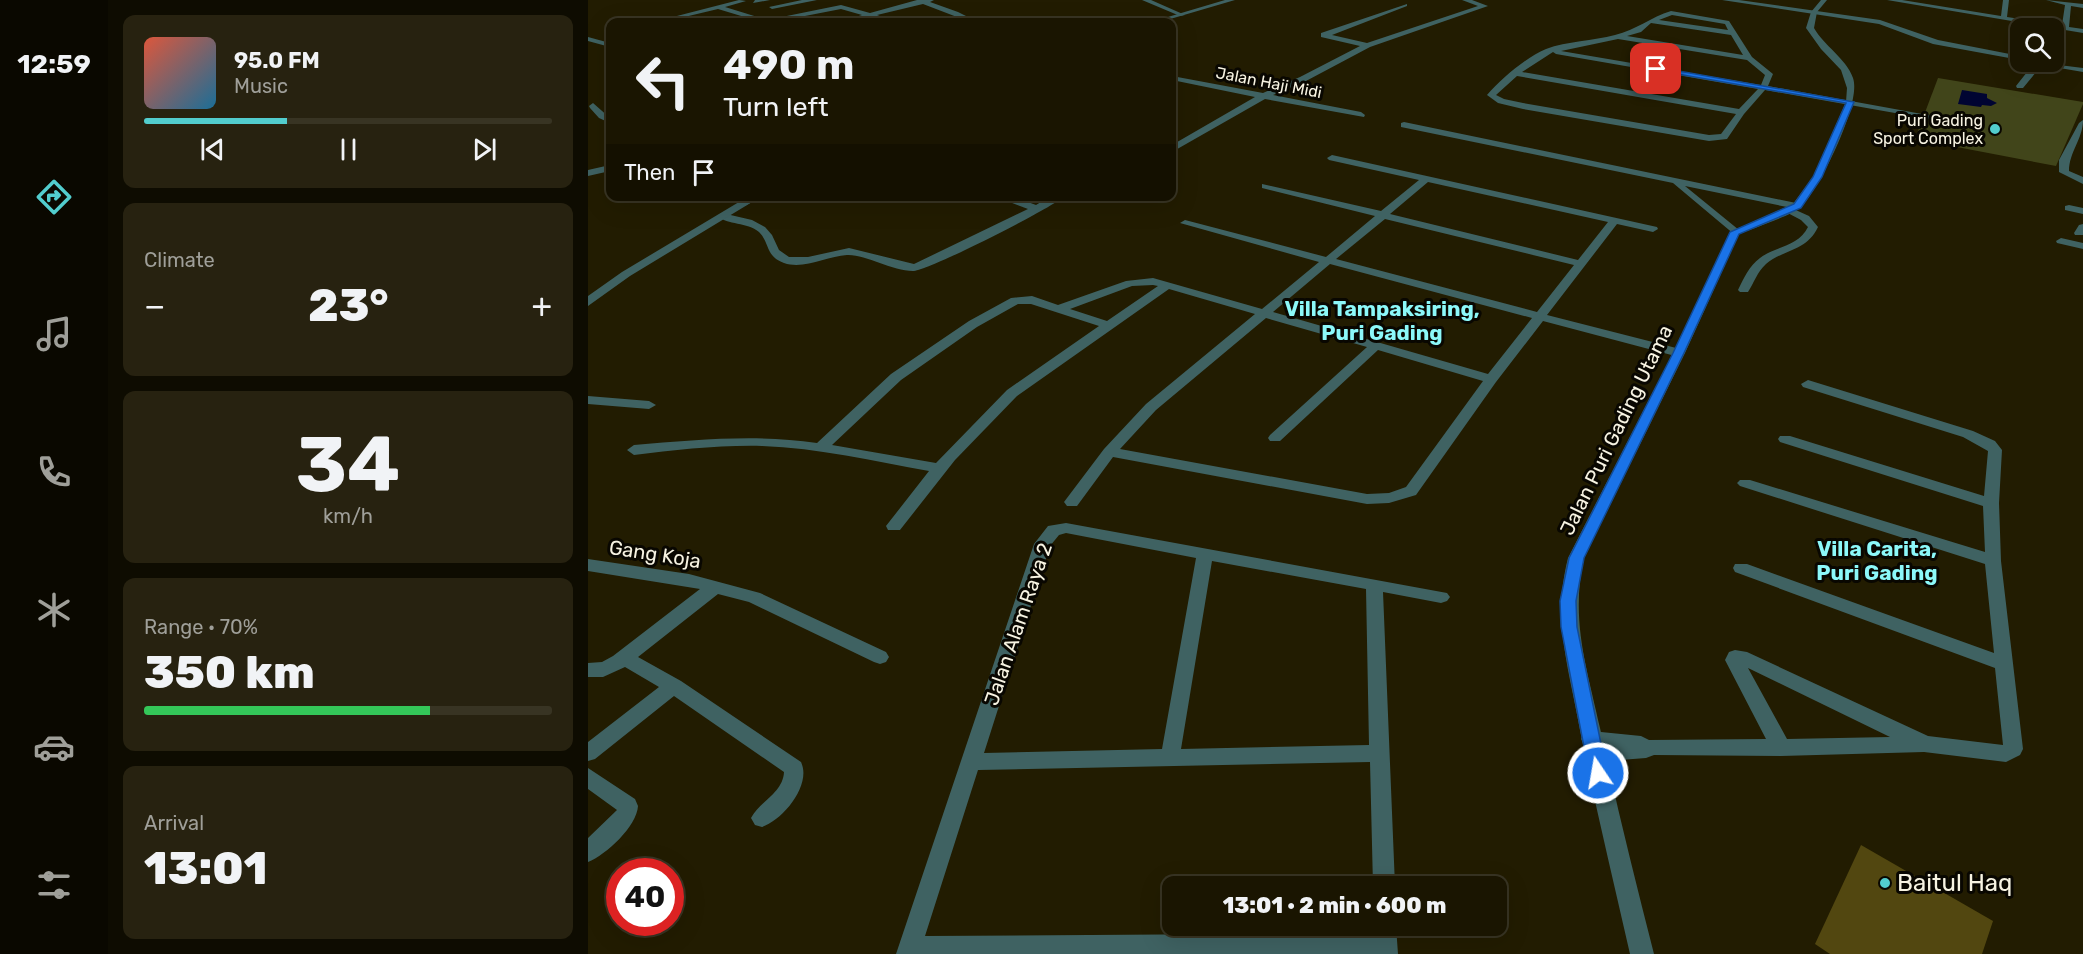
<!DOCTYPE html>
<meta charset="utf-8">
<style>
body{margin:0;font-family:Rubik,sans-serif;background:#272210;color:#f1f3f6;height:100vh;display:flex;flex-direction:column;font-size:22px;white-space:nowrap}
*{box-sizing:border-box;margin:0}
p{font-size:20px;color:#9f9f99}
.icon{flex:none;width:33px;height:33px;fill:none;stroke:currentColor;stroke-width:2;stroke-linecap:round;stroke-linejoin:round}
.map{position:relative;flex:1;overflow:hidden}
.sheet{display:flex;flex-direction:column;gap:15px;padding:15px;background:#0e0c01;width:480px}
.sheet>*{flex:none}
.top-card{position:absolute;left:18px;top:18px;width:570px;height:183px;border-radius:12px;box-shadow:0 6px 24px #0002,0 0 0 2px #383423;background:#1a1501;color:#f1f3f6;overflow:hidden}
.controls{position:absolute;left:1422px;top:18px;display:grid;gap:12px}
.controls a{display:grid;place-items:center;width:54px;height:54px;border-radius:12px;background:#1a1501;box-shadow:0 6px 24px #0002,0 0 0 2px #383423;font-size:30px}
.speed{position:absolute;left:18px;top:858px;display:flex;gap:12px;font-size:30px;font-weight:700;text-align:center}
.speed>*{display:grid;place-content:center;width:78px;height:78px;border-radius:50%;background:#1a1501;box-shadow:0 6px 24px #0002,0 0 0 2px #383423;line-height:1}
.speed .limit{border:9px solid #d22;background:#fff;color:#111}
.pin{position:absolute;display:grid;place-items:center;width:51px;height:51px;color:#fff;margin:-26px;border-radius:12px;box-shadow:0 3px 9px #0006}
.me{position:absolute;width:66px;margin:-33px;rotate:348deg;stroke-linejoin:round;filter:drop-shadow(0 0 4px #0008)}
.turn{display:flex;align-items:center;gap:21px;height:126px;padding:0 18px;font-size:27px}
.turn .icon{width:78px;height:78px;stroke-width:2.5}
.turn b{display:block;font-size:42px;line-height:51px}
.then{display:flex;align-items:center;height:57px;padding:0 18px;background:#0003;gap:12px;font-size:22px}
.big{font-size:45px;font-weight:800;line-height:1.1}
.sheet .tile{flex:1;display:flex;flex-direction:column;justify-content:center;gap:9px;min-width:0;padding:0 21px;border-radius:12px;background:#272210}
.sheet .dial{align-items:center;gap:0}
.dial b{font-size:78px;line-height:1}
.song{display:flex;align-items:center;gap:18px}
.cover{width:72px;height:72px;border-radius:9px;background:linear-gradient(135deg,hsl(10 70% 55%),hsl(200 70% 35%))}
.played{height:6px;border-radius:3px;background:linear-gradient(90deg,#52cdce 35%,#383423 35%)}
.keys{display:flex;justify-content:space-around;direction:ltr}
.heat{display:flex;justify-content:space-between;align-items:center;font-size:33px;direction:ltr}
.charge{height:9px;border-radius:4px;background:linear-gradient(90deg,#34c759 70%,#383423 0)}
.trip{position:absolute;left:574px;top:876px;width:345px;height:60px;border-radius:12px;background:#1a1501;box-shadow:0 6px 24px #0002,0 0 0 2px #383423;font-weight:800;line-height:60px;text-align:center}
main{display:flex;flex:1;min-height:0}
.menu{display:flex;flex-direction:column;width:108px;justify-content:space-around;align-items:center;background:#0a0800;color:#9f9f99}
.menu .icon{width:42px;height:42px}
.menu .current{color:#52cdce}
.menu b{font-size:27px;color:#f1f3f6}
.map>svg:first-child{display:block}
.green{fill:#41451a}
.water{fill:#000432}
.building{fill:#524710}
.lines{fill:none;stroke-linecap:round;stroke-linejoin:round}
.minor{fill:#3f6262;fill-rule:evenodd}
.tertiary{fill:#3f6262;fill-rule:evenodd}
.route{fill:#1a73e8;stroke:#114b97;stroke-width:1.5}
.poi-dot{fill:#52cdce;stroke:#090701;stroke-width:2}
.labels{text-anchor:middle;stroke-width:6;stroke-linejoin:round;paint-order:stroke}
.far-street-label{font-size:16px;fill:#f7f3e2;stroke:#090701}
.far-poi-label{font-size:16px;fill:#f7f3e2;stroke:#090701;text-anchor:end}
.street-label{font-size:20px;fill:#f7f3e2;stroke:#090701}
.neighbourhood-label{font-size:21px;font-weight:bold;fill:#8cf8f9;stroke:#090701}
.near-poi-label{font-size:24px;fill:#f7f3e2;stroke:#090701;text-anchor:start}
</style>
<main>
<nav class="menu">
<b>12:59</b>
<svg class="icon current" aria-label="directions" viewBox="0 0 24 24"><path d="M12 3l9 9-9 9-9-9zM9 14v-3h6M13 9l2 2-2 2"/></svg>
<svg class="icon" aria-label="music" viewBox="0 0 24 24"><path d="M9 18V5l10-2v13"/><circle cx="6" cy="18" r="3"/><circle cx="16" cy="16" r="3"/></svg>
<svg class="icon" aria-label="phone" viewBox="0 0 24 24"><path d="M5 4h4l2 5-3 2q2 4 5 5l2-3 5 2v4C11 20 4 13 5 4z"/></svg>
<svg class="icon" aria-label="climate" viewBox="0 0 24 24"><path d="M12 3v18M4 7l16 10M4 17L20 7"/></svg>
<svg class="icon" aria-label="car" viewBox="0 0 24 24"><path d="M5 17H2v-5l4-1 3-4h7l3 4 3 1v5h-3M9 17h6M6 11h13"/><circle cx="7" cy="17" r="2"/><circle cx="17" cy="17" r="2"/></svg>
<svg class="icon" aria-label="filters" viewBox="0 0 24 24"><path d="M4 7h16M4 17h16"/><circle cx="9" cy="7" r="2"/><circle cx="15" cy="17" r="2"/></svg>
</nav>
<section class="sheet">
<div class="tile">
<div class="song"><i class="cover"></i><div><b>95.0 FM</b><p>Music</p></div></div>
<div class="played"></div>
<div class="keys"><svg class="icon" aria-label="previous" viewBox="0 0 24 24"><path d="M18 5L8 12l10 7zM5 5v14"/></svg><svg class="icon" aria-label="pause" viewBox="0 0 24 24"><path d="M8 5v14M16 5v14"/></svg><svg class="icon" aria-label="next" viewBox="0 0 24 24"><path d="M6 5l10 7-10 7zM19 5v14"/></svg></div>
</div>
<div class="tile"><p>Climate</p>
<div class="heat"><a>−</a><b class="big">23°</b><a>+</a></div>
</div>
<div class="tile dial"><b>34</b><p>km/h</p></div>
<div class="tile"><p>Range · 70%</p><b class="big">350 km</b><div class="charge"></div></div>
<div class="tile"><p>Arrival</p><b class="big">13:01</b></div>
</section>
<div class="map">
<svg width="1495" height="954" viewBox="0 0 1495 954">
<rect width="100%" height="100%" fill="#221c01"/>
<path class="green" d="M1350 78 1495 102V104L1468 166 1327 139Z"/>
<path class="water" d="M1374 90 1399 94V98L1409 103 1403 106 1394 105 1393 107 1370 104Z"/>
<path class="building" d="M1273 845 1405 921 1394 954H1242L1227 944Z"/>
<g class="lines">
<path class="minor" d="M151 0 158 1 137 7 179 20 253 5 282 13 329 0H346L342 2 370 12 390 22H382L335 4 289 15 308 22 281 17 251 22 274 15 253 9 186 22H173L130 9 88 19 85 17Z
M167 0H182L165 3Z
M214 0H229L184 9 181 7Z
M554 0H563L597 15 592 16Z
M874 0H884L900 6 782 47 718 81 685 95 773 112 777 115 776 117 677 99 584 152V145L667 97 584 80V76L675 93 712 77 772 46 733 37V33L819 4V6L744 35 779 43 890 6Z
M1134 0H1151L1292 20 1350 40 1432 56V60L1345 44 1291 24Z
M1299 0H1314L1413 16 1415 0H1421L1419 17 1474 25 1477 5 1458 0 1495 4V8L1483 6 1481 27 1495 29V33Z
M1083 11 1141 21 1164 57 1185 74 1180 86 1356 118 1352 121 1177 90 1156 114 1139 139 1121 141 935 109 910 103 899 95C914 78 937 58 958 49 979 41 1005 41 1027 35 1048 30 1063 17 1083 11ZM1084 15 1137 24 1140 30 1071 20ZM1063 23 1143 35 1155 55 1039 36 1053 32ZM1030 39 1159 60 1177 75 1173 85 973 51ZM965 52 968 54 1170 89 1151 109 934 72ZM929 76 1148 114 1133 134 1121 135 935 103 916 99 908 95Z
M0 37 22 43V47L0 41Z
M1466 37 1473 39 1466 46Z
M1447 62 1495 68V72L1454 65 1435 88H1429L1428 86Z
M5 103 22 118V123L11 118 2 108 1 106Z
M1495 120C1495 139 1481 152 1481 171L1495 177V184L1471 172V160L1491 123Z
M816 122 1213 204V208L1201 207 1221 216 1230 227C1219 251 1196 249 1178 264 1169 272 1166 283 1160 292H1152L1150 290C1156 278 1161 266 1172 258 1188 246 1210 247 1220 227L1213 220 1194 210 1199 207 1097 186 1151 230V234L1147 235 1085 183 813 127V123Z
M744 155 1069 227 1070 229 1065 232 1029 224 959 315 1096 350 1097 353 1091 357 955 321 908 382 828 495 801 503 779 504 525 457 489 506H479L476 502 479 498 516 449 558 404 667 314 581 289 429 396 367 460 312 530H300L298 526 341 471C286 461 230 448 174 446 131 445 88 450 46 455L39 450 46 445C108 440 168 434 229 443L303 374 381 321 423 298 444 296 470 305 538 281 565 278 674 309 731 262 592 223 597 220 738 257 787 216 674 188V184L793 211 831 180 741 160 739 158ZM840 182 1020 222 990 260 802 214ZM797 219 986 265 949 312 748 259ZM742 264 944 318 900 374 685 312ZM565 285 570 286 519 321 482 309 544 286ZM430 304H443L511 326 419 390 348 463 244 445 313 380 389 327ZM678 318 779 347 682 435 680 438 682 441H692L790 350 895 381 818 487 801 493 779 494 532 449 568 410Z
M22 165V171L0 176V170Z
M134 196H149L162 203 157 206Z
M406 196H423L448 205 463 196H477C462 209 340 271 325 271 304 271 277 254 259 255 239 256 216 270 196 263 177 256 182 243 171 232 159 222 140 225 129 216L134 213 164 220 177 227 184 235 191 250 201 257H220L261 248 326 264 440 209Z
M1481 205 1495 208V214L1477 210V206Z
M1495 224V235H1487L1486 233 1491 225Z
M1473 238 1495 243V249L1469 243 1468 241Z
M1220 380 1385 431 1407 441 1414 450 1411 503 1413 561 1435 749 1432 755 1418 762 1336 752 1193 756 1066 755 1058 758 1006 762 999 760 996 754 1002 747 996 745 993 739 996 733 1003 731 1053 736 1061 740 1178 739 1137 660 1141 652 1147 650 1159 652 1340 736 1415 745 1407 668 1147 572 1145 568 1147 564H1159L1406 653 1397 564 1152 486 1149 483 1152 480H1162L1397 552 1395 506 1192 442 1190 439 1192 436H1202L1396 496 1400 451 1375 437 1215 387 1213 384ZM1160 668 1302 737 1199 739Z
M0 396 61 401 68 405 61 409 0 404Z
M478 523 859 593 862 597 859 601 853 603 795 592 807 886H785L782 762 390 770 337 936 786 933V926H808L810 954H308L446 544 460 526ZM478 533 608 558 574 749 396 753 462 546 471 535ZM624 561 778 589 781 745 593 749Z
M0 559 101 574 172 593 298 652 301 657 298 662 292 664 286 662 161 602 130 594 50 657 93 681 213 762C224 785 195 820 174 827L167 825 163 818C172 801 195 793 196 772L86 696 7 759 0 761V742L71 687 37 667 15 677H0V663L14 662 25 656 112 589 0 571Z
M0 768 47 799 50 806C49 826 18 855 0 862V838L29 810 0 789Z"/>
<path class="tertiary" d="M637 0H647L572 22H563Z
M1233 0H1239L1229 12 1226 28C1236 46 1258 58 1265 78 1274 103 1232 187 1214 206 1206 215 1165 228 1151 234L1097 353 996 558C982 620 999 668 1012 728 1028 804 1047 879 1066 954H1042C1025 879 1007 805 992 730 981 669 964 620 980 558L1085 353 1142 232 1205 204 1225 177 1258 102 1259 88 1253 70 1233 49 1218 28 1223 12Z
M161 196H174L42 276 0 306V296L34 272Z"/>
</g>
<path class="route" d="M1068 67 1266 102 1234 177 1213 208 1151 234 1096 353 996 558 988 601 989 627 1019 773 1017 779 1010 781 1004 779 1001 773 973 627 972 601 981 558 1085 353 1142 232 1206 204 1225 177 1258 103 1066 70Z"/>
<g class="poi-dot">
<circle cx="1407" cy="129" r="6"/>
<circle cx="1297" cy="883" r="6"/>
</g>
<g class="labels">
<g class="far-street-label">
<text transform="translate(681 82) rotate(11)" y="6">Jalan Haji Midi</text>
</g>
<g class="far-poi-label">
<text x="1395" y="126">Puri Gading<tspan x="1395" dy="18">Sport Complex</tspan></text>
</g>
<g class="street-label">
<text transform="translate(1028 430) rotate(-64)" y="7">Jalan Puri Gading Utama</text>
<text transform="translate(67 554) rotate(9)" y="7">Gang Koja</text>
<text transform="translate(430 624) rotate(-71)" y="7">Jalan Alam Raya 2</text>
</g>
<g class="neighbourhood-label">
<text x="794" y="316">Villa Tampaksiring,<tspan x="794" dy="24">Puri Gading</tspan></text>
<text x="1289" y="556">Villa Carita,<tspan x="1289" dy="24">Puri Gading</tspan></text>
</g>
<g class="near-poi-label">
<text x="1309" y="891">Baitul Haq</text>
</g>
</g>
</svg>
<div class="controls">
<a><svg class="icon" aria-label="search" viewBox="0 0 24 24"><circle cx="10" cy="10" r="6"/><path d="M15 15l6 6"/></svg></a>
</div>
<div class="speed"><div class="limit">40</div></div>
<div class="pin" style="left:1068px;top:69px;background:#d93025"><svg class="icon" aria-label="arrive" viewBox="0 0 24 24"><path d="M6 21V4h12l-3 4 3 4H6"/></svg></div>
<svg class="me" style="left:1010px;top:773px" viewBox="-20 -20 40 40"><circle r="17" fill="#1a73e8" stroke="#fff" stroke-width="3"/><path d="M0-11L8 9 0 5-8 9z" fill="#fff"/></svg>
<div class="trip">13:01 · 2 min · 600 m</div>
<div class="top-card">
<div class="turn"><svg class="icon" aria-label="left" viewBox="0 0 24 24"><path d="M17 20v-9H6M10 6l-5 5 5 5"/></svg><div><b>490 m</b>Turn left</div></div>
<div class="then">Then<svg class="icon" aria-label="arrive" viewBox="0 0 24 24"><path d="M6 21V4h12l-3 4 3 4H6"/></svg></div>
</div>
</div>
</main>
